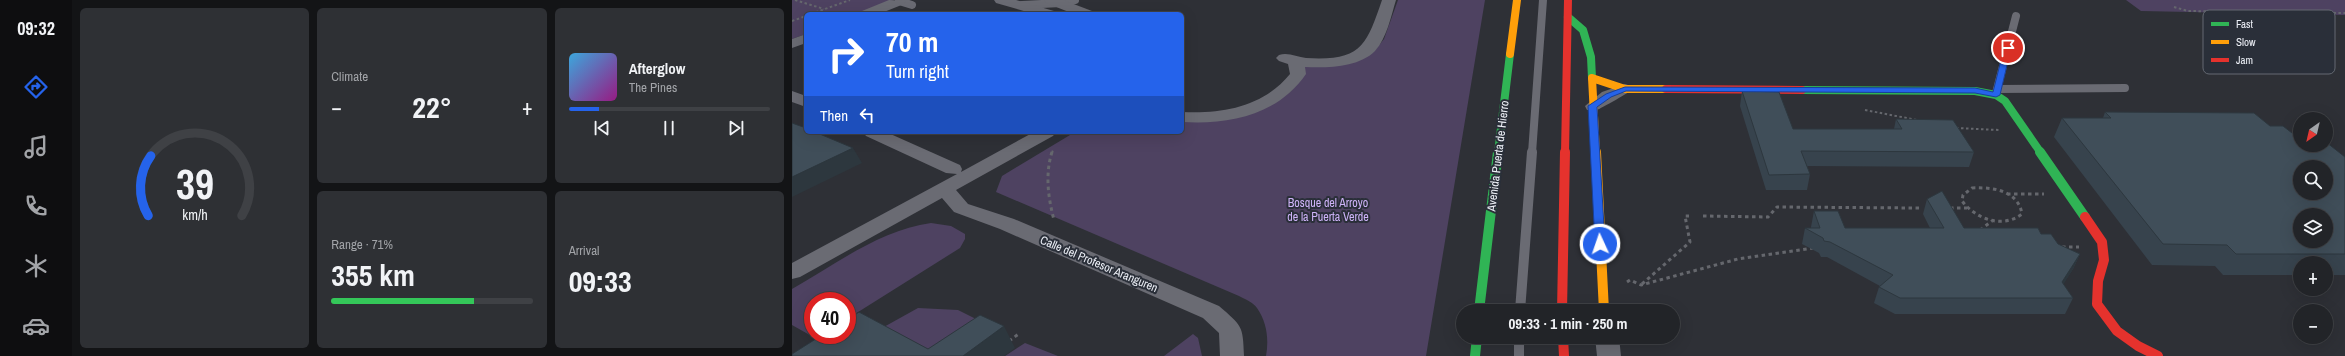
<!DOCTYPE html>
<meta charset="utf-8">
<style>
body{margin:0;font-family:"Archivo Narrow",sans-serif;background:#2e3034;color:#f1f3f6;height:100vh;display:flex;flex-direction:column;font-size:15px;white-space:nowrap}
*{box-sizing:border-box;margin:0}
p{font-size:13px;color:#a2a4a8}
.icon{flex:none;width:22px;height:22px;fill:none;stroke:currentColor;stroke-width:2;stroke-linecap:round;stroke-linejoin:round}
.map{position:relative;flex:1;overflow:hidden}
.details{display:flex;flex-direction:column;gap:8px;padding:8px;background:#131416;width:720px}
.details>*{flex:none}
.top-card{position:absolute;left:12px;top:12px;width:380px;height:122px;border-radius:6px;box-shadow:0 4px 16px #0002,0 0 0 1px #3f4145;background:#2563eb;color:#fff;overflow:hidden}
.needle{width:26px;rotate:214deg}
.tools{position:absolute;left:1501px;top:112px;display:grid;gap:8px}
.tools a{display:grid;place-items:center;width:40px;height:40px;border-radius:50%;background:#222428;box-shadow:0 4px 16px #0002,0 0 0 1px #3f4145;font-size:20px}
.speed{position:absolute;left:12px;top:292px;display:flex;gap:8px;font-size:20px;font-weight:700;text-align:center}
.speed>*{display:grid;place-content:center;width:52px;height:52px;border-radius:50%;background:#222428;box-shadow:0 4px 16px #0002,0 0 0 1px #3f4145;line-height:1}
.speed .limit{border:6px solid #d22;background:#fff;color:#111}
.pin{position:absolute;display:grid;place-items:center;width:34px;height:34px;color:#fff;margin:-17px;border:2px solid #fff;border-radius:50%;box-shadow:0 1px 4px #0007}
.me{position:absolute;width:44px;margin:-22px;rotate:357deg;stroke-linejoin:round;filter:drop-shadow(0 0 3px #0008)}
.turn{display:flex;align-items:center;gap:14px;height:84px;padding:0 16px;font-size:18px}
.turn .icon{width:52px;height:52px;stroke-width:2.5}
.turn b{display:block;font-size:28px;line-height:34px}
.then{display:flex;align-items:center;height:38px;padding:0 16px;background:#0003;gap:8px;font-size:15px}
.big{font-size:30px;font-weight:700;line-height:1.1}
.details .widget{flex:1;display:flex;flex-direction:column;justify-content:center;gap:6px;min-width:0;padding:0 14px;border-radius:6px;background:#2e3034}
.details .dial{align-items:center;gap:0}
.dial svg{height:104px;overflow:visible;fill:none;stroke:#3f4145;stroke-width:7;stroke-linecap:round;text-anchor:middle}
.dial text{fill:#f1f3f6;stroke:none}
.song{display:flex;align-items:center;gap:12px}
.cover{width:48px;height:48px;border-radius:6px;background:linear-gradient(135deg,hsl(200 70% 55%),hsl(310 70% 35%))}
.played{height:4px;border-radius:2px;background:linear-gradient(90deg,#2563eb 15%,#3f4145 15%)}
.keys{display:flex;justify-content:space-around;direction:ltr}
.heat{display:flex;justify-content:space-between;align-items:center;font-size:22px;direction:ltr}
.charge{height:6px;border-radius:3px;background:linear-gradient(90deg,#34c759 71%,#3f4145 0)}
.details .tiles{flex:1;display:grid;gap:8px;grid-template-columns:repeat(3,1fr)}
.widget:first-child{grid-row:span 2}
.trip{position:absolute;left:664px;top:304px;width:224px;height:40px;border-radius:20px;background:#222428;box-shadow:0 4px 16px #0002,0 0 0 1px #3f4145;font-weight:700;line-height:40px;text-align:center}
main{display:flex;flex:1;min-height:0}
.tabs{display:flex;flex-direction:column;width:72px;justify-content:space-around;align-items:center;background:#0e0e10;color:#a2a4a8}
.tabs .icon{width:28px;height:28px}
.tabs .on{color:#2563eb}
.tabs b{font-size:18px;color:#f1f3f6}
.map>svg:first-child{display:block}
.green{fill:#4e4261}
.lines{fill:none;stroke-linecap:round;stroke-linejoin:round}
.path-far1{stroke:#65676d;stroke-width:2;stroke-dasharray:2.5 2.5;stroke-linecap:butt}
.path{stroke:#65676d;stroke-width:3;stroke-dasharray:3.5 3.5;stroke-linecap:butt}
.lane-far1{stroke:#6a6b73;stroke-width:8}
.lane{stroke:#6a6b73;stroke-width:10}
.street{fill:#6a6b73;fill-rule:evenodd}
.fast-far1{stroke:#30b455;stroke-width:8}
.fast{stroke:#30b455;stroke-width:10}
.slow-far1{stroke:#ff9f0a;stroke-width:8}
.slow{stroke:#ff9f0a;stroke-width:10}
.jam-far1{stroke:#e5322d;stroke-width:8}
.jam{stroke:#e5322d;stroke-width:10}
.wall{fill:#37434d}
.shaded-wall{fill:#2d373e}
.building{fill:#404e59;stroke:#2d373e;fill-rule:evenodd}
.route{fill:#2563eb;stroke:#184099}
.labels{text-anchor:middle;stroke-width:4;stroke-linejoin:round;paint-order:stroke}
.street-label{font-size:12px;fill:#edf0f7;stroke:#2a2f39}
.park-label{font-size:12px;fill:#ceb3f8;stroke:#2a2f39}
.key{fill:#2a2f39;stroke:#646972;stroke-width:1}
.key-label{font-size:11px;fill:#edf0f7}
</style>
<main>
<nav class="tabs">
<b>09:32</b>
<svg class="icon on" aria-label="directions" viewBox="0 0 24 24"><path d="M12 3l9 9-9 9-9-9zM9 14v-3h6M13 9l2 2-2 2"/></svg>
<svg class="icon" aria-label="music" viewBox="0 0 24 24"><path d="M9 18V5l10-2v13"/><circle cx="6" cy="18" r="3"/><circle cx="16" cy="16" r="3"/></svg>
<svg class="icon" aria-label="phone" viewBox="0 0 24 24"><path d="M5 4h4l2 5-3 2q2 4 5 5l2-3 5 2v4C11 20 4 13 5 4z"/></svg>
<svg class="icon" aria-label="climate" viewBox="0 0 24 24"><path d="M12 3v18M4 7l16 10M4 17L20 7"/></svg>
<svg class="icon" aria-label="car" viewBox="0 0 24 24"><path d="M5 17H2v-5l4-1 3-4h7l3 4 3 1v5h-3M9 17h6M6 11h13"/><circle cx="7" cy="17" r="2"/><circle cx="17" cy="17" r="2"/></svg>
</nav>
<section class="details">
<div class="tiles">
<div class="widget dial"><svg viewBox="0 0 100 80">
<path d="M14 69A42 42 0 1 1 86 69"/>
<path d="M14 69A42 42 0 0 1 16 23" stroke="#2563eb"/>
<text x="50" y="56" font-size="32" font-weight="700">39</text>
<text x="50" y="72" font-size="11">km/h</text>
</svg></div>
<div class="widget"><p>Climate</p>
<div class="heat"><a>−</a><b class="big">22°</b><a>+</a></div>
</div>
<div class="widget">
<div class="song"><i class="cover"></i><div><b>Afterglow</b><p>The Pines</p></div></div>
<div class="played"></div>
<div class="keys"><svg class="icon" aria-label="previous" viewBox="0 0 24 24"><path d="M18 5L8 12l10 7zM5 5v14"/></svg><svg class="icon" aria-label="pause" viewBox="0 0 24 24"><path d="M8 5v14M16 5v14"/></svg><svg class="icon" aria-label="next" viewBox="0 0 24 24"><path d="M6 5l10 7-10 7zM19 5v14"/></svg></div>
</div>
<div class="widget"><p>Range · 71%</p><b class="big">355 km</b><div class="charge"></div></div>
<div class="widget"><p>Arrival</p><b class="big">09:33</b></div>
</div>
</section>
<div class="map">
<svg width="1553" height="356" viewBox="0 0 1553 356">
<rect width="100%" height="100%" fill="#2e3036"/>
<path class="green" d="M0 0H102L66 14H14V34L0 39Z
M606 0H693L634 356H474C477 340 475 322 465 308 462 303 453 299 447 296L204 192 210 176 283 132H390V120C429 114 504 114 513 66L584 49 592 39Z
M1334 0H1553V15L1349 11Z
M139 223 159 226 173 234V239L168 248 55 319V301H21V335H29L23 338 0 325V289C44 264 88 230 139 223Z
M126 308 166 310 206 330 169 356H123L81 333Z
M401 334 406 338 410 356H372Z
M233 343 266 356H213Z"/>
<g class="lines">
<path class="path-far1" d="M3 0 32 9
M1382 7 1396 11 1553 13
M19 14 58 0
M0 21 14 16
M1073 110 1125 120
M1164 128 1207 130
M260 153 261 150"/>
<path class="path" d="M260 152C253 174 256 197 262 220
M1180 188C1200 187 1226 190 1230 214 1210 229 1184 219 1170 201L1171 195Z
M1215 194H1252
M1158 208H1175
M911 216 976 217 985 207 1127 208
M1188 230 1200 221
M1270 247H1287
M835 282 838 280 849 285 946 259 1021 248
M850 284 898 242 893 216H897
M217 341 228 333"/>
<path class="lane-far1" d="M107 1 120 5
M230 5 269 3 283 0
M1205 89 1333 88
M1204 93 1224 16
M740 153 751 0"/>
<path class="lane" d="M728 311 740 152
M727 337V356"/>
<path class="street" d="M97 0 114 1 112 4 87 14H68L70 11Z
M202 0H224L262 11 264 14H242L204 3Z
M252 0H271L300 11 302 14H282L254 3Z
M590 0H604C599 16 595 38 583 51 566 68 534 68 513 67L514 74C486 115 437 125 390 122V112C431 114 471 107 498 74L496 64 487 61 484 58 487 55C496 52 505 57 514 58 569 61 574 47 590 0Z
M14 34V43L0 48V39Z
M833 84 839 86 841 89C840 91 808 109 805 110 801 111 799 110 795 110L793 106 810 92Z
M0 91 14 96V107L0 102Z
M71 132H94L168 165 170 169 169 172 242 132H264L261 136 164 190 176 204 222 219 427 306C450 326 451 325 452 356H428L427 333 411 318 208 229 162 212 150 198 8 277 0 279V263L165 174 154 173 74 136Z
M803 337H827L829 356H805Z"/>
<path class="fast-far1" d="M776 17 791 30 799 57 800 78
M1010 90 1183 91 1204 95 1213 101 1249 153
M706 153 718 54"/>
<path class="fast" d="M1248 152 1293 217
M687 311 706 152
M683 356 685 337"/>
<path class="slow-far1" d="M718 54 725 0
M804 153 800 78 833 89H874"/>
<path class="slow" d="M804 152 812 311"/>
<path class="jam-far1" d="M874 89 1010 90
M773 153 776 0"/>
<path class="jam" d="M1293 217 1310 242 1312 260 1306 281 1305 304 1325 331 1346 346 1366 356
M770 311 773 152
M771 337 772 356"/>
</g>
<path class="wall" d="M950 91 1001 129H1102L1104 119 1182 152 1177 167 1015 166 1018 174 1015 190H974L948 106Z
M1313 112 1478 126 1553 157V275H1534V263H1508V275H1431L1423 266 1360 265 1262 137 1270 118H1311Z
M1135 199 1172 228 1249 234 1266 244 1288 254 1281 269 1271 284 1281 298 1273 314H1103L1082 303 1087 287 1088 286 1035 257H1029L1027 253 1010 244 1013 228H1019V227L1022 211 1053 228H1138L1131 214Z"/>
<path class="shaded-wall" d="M61 148 70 163 0 197V177Z
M1288 254 1281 269 1263 298 1270 282Z
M212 326 223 348 212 356H171Z"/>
<path class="building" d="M950 91 987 92 1001 129H1110L1104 119 1161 120 1182 152 1009 151 1018 174 977 175Z
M1313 112 1462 113 1478 126H1491L1500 133H1508V145H1534V142L1553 157V254H1444L1435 245 1371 244 1270 118H1319ZM1508 167H1534V193H1508ZM1508 215H1534V241H1508Z
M0 123 14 128V132H23L61 148 0 177Z
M1150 191 1172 228H1246L1249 234H1259L1266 244 1288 254 1270 282 1281 298H1108L1087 287 1101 275 1038 242 1032 241 1031 238 1013 228H1028L1022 211H1046L1053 228H1152L1135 199Z
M67 312 136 349 188 315 212 326 171 356H0V354L30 335H55V320Z"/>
<path class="route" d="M1216 46 1219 48 1208 95 1204 97 1183 93 834 91 819 97 805 107 813 244 808 247 803 244 796 106 814 94 833 87 1183 88 1201 92 1212 48Z"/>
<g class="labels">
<g class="street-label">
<text transform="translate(706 156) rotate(-83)" y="4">Avenida Puerta de Hierro</text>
<text transform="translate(307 264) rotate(23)" y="4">Calle del Profesor Aranguren</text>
</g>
<g class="park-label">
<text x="536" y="207">Bosque del Arroyo<tspan x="536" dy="14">de la Puerta Verde</tspan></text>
</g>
</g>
<rect x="1411" y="10" width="132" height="64" rx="6" class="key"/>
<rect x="1419" y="22" width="18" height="4" fill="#30b455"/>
<rect x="1419" y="40" width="18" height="4" fill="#ff9f0a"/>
<rect x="1419" y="58" width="18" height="4" fill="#e5322d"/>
<g class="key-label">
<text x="1444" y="28">Fast</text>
<text x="1444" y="46">Slow</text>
<text x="1444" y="64">Jam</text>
</g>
</svg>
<div class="tools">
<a><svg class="needle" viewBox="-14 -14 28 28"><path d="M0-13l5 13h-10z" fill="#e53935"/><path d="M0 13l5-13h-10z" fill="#a2a4a8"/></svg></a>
<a><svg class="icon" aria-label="search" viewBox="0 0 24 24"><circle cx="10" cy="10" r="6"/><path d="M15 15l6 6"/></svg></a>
<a><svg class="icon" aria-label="layers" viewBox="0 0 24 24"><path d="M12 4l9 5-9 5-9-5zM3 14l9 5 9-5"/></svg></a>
<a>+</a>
<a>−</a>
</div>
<div class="speed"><div class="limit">40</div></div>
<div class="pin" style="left:1216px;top:48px;background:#d93025"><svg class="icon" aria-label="arrive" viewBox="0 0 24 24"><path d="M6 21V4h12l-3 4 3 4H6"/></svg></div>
<svg class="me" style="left:808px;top:244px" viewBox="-20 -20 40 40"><circle r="17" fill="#2563eb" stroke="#fff" stroke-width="3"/><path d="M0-11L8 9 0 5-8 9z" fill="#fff"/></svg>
<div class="trip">09:33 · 1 min · 250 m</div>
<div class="top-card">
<div class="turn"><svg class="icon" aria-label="right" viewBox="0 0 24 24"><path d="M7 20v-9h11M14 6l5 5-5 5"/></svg><div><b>70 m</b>Turn right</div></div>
<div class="then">Then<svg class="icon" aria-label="left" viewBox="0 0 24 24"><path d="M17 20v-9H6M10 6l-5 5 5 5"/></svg></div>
</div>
</div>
</main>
